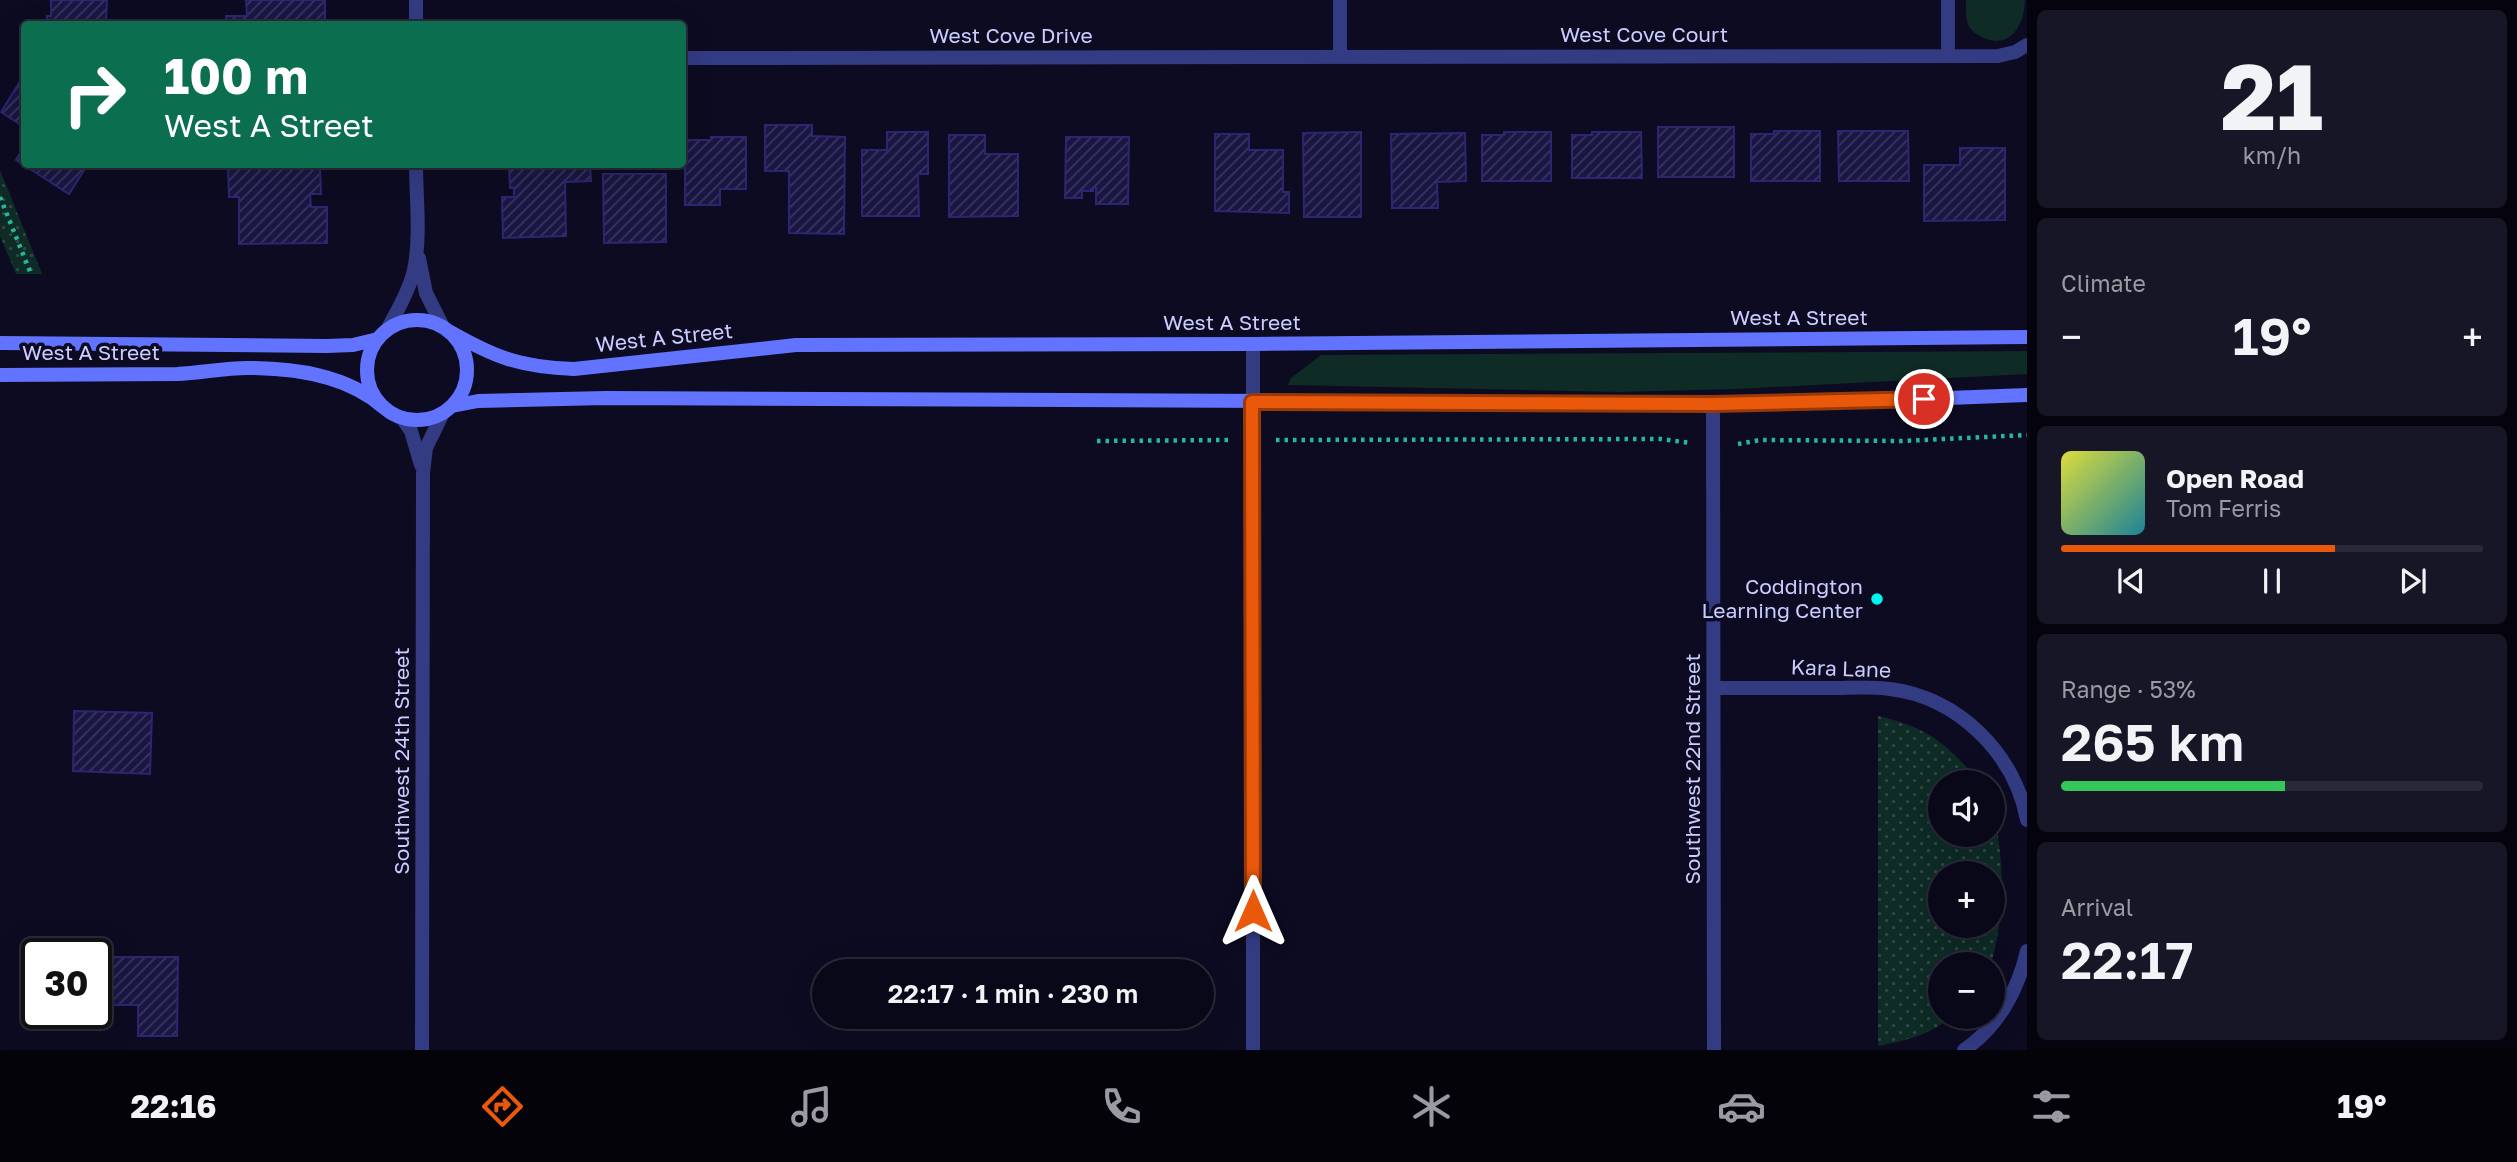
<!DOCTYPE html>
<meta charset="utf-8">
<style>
body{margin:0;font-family:"Golos Text",sans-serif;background:#171626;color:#f1f3f6;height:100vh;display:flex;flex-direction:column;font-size:26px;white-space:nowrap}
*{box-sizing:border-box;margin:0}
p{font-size:23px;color:#999aa2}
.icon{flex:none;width:38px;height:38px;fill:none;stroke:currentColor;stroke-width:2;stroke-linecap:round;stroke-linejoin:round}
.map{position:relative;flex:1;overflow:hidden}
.panel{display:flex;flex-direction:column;gap:10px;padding:10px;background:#05040e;width:490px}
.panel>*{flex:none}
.top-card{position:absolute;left:21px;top:21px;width:665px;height:147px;border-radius:7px;box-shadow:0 7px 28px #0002,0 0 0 2px #292938;background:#0b6e4f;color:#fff;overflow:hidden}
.controls{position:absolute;left:1928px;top:770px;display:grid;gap:14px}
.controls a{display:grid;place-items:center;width:77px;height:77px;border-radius:50%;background:#090819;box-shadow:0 7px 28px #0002,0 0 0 2px #292938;font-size:35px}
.speed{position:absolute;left:21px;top:938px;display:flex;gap:14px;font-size:35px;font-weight:700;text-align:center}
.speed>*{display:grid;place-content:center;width:91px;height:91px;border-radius:50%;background:#090819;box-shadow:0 7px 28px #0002,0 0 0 2px #292938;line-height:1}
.speed .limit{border:4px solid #111;border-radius:10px;background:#fff;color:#111}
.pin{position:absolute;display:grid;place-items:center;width:60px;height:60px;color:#fff;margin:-30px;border:4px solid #fff;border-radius:50%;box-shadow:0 2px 7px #0007}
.me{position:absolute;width:77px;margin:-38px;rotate:0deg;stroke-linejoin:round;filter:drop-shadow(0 0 5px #0008)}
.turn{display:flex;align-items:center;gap:24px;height:147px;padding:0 28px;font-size:32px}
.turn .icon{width:91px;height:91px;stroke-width:2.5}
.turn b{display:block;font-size:49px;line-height:60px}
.big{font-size:52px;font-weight:600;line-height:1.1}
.panel .tile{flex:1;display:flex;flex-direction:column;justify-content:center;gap:10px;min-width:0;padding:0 24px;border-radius:10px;background:#171626}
.panel .dial{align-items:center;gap:0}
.dial b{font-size:91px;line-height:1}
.song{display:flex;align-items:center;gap:21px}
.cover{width:84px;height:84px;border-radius:10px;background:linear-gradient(135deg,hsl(60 70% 55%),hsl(190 70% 35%))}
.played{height:7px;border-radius:4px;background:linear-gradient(90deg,#ea580c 65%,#292938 65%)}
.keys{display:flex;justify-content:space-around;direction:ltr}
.heat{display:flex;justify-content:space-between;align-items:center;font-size:38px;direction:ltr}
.charge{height:10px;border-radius:5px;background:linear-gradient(90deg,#34c759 53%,#292938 0)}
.trip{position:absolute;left:812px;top:959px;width:402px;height:70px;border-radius:35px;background:#090819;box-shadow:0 7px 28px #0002,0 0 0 2px #292938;font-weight:600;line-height:70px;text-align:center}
.dock{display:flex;height:112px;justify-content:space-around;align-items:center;background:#04030a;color:#999aa2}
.dock .icon{width:49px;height:49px}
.dock .active{color:#ea580c}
.dock b{font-size:32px;color:#f1f3f6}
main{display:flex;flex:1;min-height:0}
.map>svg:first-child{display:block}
.green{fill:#0e2b26}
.park{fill:url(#park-dots);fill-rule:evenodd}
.building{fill:url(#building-hatch);stroke:#2b2671;stroke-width:2}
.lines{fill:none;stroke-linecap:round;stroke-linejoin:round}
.path{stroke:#25b99c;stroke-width:4.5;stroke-dasharray:3.5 5;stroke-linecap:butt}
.service{stroke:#333b83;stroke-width:14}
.minor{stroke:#333b83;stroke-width:14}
.secondary{stroke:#6274ff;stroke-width:14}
.route-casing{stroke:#983908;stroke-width:18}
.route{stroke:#ea580c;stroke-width:12}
.poi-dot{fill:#00f6ed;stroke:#0c0b21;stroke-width:2.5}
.labels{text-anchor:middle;stroke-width:7;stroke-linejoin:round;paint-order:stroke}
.street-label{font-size:21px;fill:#cbccff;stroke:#0c0b21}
.poi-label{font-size:21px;fill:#cbccff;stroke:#0c0b21;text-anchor:end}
</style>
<main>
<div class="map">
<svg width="2027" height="1050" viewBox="0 0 2027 1050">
<defs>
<pattern id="park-dots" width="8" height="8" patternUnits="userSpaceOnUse" patternTransform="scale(1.75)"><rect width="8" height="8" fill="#0e2b26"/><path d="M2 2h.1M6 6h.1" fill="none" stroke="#304947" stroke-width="1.8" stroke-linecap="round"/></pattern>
<pattern id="building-hatch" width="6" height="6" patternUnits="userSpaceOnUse" patternTransform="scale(1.75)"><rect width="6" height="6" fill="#191643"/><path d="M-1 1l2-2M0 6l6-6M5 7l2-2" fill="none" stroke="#39375f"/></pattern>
</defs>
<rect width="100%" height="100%" fill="#0c0b21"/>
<path class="green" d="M1966 0H2025C2025 20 2014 46 1990 40 1983 38 1975 34 1970 28 1965 21 1966 9 1966 0Z
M2027 351V374L1737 389 1618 392 1288 385 1291 378 1321 355Z"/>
<path class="park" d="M0 170 42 274H16L0 236Z
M1878 716C1927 727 1946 743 1979 781L1980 782H1941V835H1993V815C2006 861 2004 919 1991 964H1941V1017H1951C1930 1035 1904 1041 1878 1046ZM1941 873H1993V926H1941Z"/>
<path class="building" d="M51 0H107L106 20H87V24H47V16H51Z
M246 0H325V24H226V16H247Z
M24 75V127L1 112Z
M765 125H812V136L845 137 844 234 789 233V171H765Z
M1658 127H1734V177H1658Z
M1774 131H1820V181H1751V134H1774Z
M1838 131H1908L1909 181H1839Z
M887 132H928V174H918L919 216H862V150H887Z
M1361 132V217H1304L1303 133Z
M1504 132H1551V181H1482V135H1504Z
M1592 132H1641L1642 178H1572V135H1592Z
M1465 133 1466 181 1437 182 1438 208H1392L1391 134Z
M1215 134H1249V150H1283V192H1289V213L1215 211Z
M949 135H985V154H1018V216L949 217Z
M711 137H746V189H720V205H685V140H711Z
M1066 137H1129L1128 204H1096V188H1093V191H1082V198H1065Z
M24 146V164H88L69 194 16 160Z
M1960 148H2005V220L1924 221V165H1960Z
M515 164H590L591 181 565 182 566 236 503 238 502 197H514V188H510L509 168 515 167Z
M228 168H320L321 194H310L311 207H327V243L239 244V197H229Z
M603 174H666V242L604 243Z
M74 711 152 713 150 774 73 771Z
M110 957H178L177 1036H138V1005H110Z"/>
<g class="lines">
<path class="path" d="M0 197 31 274
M1276 440 1661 439 1691 443
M1097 441 1229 440
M1738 444 1760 440 1902 441 2027 435"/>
<path class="service" d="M1340 0V56
M1948 55V0
M682 58 1998 56 2015 52 2027 45"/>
<path class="minor" d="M416 0V24
M419 258 426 293 443 327
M387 330C397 311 409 291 414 270 421 236 416 198 416 164
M1253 344V1050
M1713 403 1714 1050
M402 418 411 431 421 465
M1714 688C1753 688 1792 688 1831 688 1850 688 1871 686 1890 689 1958 697 2015 754 2027 820
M422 1050 423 473 426 448 443 413
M1964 1050C1998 1027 2018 990 2027 951"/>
<path class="secondary" d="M367 370a50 50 0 1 1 100 0a50 50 0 1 1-100 0Z
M447 330C494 357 519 367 574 369L796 345 1253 344 2027 337
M0 343 327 346 353 345 378 339
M0 375C59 375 118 374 177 374 201 373 224 368 247 368 295 368 347 375 383 407
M452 406 478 401 606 398 1713 403 1843 402 2027 395"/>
</g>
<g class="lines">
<g class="route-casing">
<path id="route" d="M1253 911 1252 402 1713 404 1924 399"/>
</g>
<use href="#route" class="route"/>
</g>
<circle class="poi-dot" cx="1877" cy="599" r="7"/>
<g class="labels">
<g class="street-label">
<text x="1644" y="42">West Cove Court</text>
<text x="1011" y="43">West Cove Drive</text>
<text x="1799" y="325">West A Street</text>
<text x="1232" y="330">West A Street</text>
<text transform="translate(664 338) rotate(-6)" y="7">West A Street</text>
<text x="91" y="360">West A Street</text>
<text transform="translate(1841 669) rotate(2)" y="7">Kara Lane</text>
<text transform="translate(402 761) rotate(-90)" y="7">Southwest 24th Street</text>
<text transform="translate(1693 769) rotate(-90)" y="7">Southwest 22nd Street</text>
</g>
<g class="poi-label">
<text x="1863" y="594">Coddington<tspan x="1863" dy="24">Learning Center</tspan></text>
</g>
</g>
</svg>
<div class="controls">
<a><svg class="icon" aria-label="sound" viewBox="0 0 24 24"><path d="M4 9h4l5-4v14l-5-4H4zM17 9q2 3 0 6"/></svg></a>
<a>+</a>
<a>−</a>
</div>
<div class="speed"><div class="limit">30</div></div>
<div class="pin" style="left:1924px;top:399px;background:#d93025"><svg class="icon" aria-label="arrive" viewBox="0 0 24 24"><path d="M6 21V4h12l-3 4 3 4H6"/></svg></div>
<svg class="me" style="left:1253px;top:911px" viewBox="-20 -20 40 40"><path d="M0-17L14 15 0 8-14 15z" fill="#ea580c" stroke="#fff" stroke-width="4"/></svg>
<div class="trip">22:17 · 1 min · 230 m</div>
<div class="top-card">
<div class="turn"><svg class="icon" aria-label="right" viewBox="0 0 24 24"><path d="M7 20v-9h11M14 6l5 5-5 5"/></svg><div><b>100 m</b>West A Street</div></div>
</div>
</div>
<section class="panel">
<div class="tile dial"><b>21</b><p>km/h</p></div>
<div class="tile"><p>Climate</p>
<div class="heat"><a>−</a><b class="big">19°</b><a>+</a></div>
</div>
<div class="tile">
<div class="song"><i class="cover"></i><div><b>Open Road</b><p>Tom Ferris</p></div></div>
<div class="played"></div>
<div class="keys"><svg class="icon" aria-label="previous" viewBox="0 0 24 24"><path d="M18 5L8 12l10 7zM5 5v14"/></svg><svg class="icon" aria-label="pause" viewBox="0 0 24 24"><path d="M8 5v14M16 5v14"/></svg><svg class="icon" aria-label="next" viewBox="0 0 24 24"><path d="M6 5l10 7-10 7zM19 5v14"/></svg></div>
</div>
<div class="tile"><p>Range · 53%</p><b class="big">265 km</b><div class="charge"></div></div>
<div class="tile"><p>Arrival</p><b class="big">22:17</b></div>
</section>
</main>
<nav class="dock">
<b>22:16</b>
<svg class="icon active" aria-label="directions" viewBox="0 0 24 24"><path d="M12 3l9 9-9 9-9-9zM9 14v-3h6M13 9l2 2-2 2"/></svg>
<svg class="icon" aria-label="music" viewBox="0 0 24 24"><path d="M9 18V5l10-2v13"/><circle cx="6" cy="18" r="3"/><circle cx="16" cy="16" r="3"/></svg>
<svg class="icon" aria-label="phone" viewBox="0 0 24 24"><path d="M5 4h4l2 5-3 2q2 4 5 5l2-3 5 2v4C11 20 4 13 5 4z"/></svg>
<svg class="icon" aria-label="climate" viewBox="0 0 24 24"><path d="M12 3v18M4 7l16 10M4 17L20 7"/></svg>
<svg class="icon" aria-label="car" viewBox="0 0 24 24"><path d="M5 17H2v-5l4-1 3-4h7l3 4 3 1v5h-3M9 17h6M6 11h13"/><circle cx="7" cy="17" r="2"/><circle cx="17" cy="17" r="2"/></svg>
<svg class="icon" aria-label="filters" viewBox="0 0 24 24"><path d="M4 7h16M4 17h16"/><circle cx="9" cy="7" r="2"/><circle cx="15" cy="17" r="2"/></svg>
<b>19°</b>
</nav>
